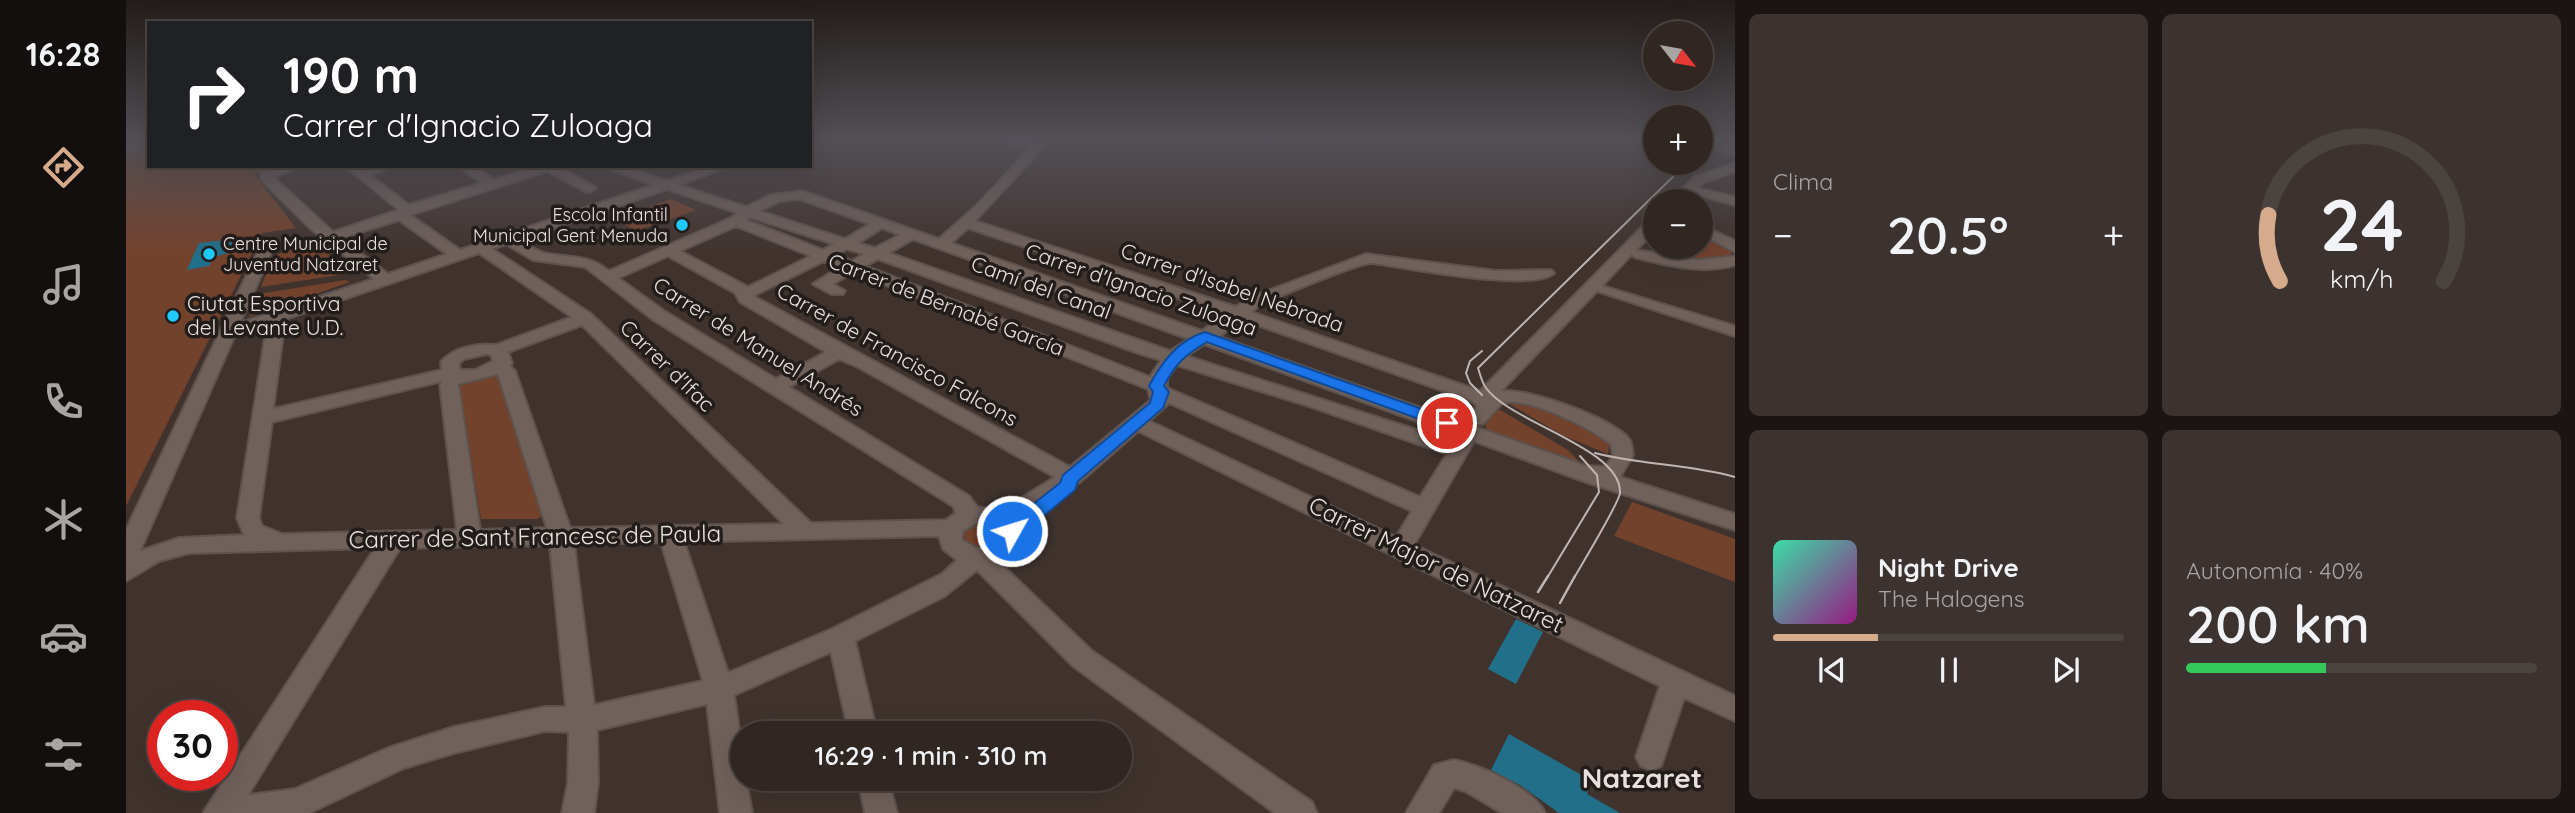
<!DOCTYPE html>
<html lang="es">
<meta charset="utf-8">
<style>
body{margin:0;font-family:Quicksand,sans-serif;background:#3c322f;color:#f1f3f6;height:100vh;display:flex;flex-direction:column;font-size:26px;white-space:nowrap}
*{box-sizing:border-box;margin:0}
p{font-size:23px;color:#a8a5a5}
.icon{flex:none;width:38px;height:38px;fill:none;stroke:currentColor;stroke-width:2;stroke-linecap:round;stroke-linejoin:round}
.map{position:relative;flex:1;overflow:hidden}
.drawer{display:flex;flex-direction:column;gap:14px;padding:14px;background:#1a1513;width:840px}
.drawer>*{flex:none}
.banner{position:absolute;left:21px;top:21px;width:665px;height:147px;border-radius:0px;box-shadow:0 7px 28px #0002,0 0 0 2px #4b4340;background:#202124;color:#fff;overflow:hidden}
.needle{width:46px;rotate:121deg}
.buttons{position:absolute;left:1517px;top:21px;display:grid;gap:14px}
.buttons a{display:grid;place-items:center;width:70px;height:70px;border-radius:50%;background:#302622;box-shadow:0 7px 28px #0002,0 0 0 2px #4b4340;font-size:35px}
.speed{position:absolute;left:21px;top:700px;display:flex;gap:14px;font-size:35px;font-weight:700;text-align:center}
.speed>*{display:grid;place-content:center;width:91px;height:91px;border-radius:50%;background:#302622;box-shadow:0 7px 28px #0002,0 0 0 2px #4b4340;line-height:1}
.speed .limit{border:10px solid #d22;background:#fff;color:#111}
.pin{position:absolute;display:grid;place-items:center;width:60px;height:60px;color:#fff;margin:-30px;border:4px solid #fff;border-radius:50%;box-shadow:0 2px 7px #0007}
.me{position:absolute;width:77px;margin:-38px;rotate:51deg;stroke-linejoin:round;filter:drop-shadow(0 0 5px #0008)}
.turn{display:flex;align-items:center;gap:24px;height:147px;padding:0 21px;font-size:32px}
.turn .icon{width:91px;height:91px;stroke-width:2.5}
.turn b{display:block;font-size:49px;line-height:60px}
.big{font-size:52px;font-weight:600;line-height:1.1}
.drawer .widget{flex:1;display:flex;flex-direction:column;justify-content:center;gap:10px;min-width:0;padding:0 24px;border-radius:10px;background:#3c322f}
.drawer .dial{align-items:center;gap:0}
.dial svg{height:182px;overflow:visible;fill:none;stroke:#4b4340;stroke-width:7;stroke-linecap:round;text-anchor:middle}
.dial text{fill:#f1f3f6;stroke:none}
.song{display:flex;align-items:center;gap:21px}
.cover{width:84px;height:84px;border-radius:10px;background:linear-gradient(135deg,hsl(160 70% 55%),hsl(310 70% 35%))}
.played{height:7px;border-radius:4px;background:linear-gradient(90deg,#d6ab8b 30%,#4b4340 30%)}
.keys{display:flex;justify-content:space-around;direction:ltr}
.heat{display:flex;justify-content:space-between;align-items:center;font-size:38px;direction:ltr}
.charge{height:10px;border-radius:5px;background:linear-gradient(90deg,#34c759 40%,#4b4340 0)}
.drawer .tiles{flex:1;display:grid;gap:14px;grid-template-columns:repeat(2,1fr)}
.trip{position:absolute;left:604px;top:721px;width:402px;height:70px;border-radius:35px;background:#302622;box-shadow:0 7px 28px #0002,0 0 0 2px #4b4340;font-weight:600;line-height:70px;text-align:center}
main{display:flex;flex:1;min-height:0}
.tabs{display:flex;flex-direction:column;width:126px;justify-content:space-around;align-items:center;background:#130f0e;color:#a8a5a5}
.tabs .icon{width:49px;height:49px}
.tabs .active{color:#d6ab8b}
.tabs b{font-size:32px;color:#f1f3f6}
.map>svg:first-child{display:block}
.green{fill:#73422d}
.building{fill:#226f8a}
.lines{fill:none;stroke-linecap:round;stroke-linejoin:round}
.minor-casing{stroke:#5d524e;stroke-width:4}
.minor{fill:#70615b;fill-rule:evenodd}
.tram-far1{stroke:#bfb5b2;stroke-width:2}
.tram{stroke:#bfb5b2;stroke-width:2.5}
.route{fill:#1a73e8;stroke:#114b97;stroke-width:2}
.poi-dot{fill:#1fc9fd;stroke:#221c1a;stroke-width:2.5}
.labels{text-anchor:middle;stroke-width:7;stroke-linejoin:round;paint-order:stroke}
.far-poi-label{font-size:18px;fill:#e9e0dd;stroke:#221c1a;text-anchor:end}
.street-label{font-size:21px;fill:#e9e0dd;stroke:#221c1a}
.poi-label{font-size:21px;fill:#e9e0dd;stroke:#221c1a;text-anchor:start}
.near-street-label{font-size:24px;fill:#e9e0dd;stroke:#221c1a}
.near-neighbourhood-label{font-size:28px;font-weight:bold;fill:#e9e0dd;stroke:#221c1a}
</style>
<main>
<nav class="tabs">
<b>16:28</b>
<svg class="icon active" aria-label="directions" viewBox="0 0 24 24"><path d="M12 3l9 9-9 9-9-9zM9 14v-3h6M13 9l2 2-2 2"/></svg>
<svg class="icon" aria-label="music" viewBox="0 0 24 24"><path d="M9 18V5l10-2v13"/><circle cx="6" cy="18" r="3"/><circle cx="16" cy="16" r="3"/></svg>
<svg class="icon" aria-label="phone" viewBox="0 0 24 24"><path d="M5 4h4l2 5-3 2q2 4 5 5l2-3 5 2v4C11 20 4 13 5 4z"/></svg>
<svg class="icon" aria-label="climate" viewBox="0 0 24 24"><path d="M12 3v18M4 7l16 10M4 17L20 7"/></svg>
<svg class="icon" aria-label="car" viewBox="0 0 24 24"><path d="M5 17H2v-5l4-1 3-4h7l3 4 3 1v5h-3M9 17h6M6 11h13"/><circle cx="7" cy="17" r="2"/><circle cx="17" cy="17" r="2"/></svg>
<svg class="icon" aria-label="filters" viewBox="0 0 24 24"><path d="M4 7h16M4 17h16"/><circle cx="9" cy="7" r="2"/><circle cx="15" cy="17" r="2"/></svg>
</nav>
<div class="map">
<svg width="1609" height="813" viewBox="0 0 1609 813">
<rect width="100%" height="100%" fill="#40332e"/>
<path class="green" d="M23 142V166H162L128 174 170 228 136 233 0 506V150Z
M545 199 570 210 497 236 491 233 505 228 489 219Z
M1575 231 1604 247 1606 252 1603 258 1588 263 1541 258 1550 247H1575Z
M186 241 225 273 135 287 147 256Z
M219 280 224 282 123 317 133 294Z
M369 375 374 376 416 516 411 519H355L333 386Z
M1377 400C1414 405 1454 419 1484 441L1482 454 1438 436Z
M1369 407 1442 450 1462 471 1363 433 1359 426Z
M1506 502 1609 539V582L1488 536Z
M852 523 870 531V539L864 545 847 546 839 541 838 529Z"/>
<path class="building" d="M114 238 106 252 88 257 83 266 61 270 73 243Z
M1390 619 1417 632 1390 684 1362 669Z
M1383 734 1466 781 1461 794 1494 813H1433L1394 785 1365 770Z"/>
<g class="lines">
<g class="minor-casing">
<path id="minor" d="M10 140H23V143L0 150V143Z
M876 140H898L918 146 849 221 1110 307 1123 298 1240 254 1370 271 1425 270 1428 273C1407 293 1278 267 1246 263 1233 262 1153 297 1135 304L1125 312 1354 391 1525 218 1530 217V230L1510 250 1573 260 1609 256V265C1576 275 1540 265 1508 257L1506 254 1476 286 1609 326V336L1471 291 1375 391C1399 387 1489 419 1503 439 1506 443 1506 450 1507 455L1494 477 1609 514V530L1460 482 1348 441 1288 545 1609 696V721L1558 698 1535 766 1525 770 1515 766 1510 757 1534 686 1012 431 954 482 932 493 907 513 888 524 895 541 886 556 873 562 966 651 1186 802 1191 813H1149L948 667 851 570 819 596 729 641 751 733H723L705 652 608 695 616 750V779H620L626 813H594L581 704 471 730 472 783 468 813H436L442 783 443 732 419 731 328 753 278 768 183 813H77L249 548 63 553 33 561 0 581V530L136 243H146L148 246 114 323 248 279 185 229 135 179V173L155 166H177L147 177 207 232 273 210 219 166H233L237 169 270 166 244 175 283 205 356 183 332 166H347L368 180 412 166H432L470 188 464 192 459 191 421 171 284 215 334 250 528 185 476 166H495L541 181 585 166H604L553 185 620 207 645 195 676 191 813 239 851 205 904 148ZM541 189 612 213 605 218 483 271C459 253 445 259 418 253 410 251 401 244 393 240ZM674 199 744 224 719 239 633 211 654 201ZM624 217 708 244 697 250 620 220ZM273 220 321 254 262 274 215 238ZM610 226 685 256 622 287 554 251ZM756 228 774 235 749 248 732 243ZM842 228 1100 314 1076 331 825 243ZM787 239 1063 339 1044 351 763 253ZM380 244 407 260 459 267 526 319 827 506 830 513 820 520 685 523 465 314 366 249ZM721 249 738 254 726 261 710 255ZM353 253 446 317 370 345C352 343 327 347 315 362L316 370 147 409 159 319ZM542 256 609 293 614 302 700 352 650 379 538 311 492 278ZM752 259 1012 353 1035 360 1024 377 739 266ZM698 261 714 267 687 284 705 294H717L719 291 707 284 727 272 1022 389 1025 400 944 467 627 296ZM1115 319 1346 401 1351 406 1340 420 1343 424H1357L1376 403C1402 396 1465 428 1485 444L1487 455 1480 467 1460 466 1093 337ZM141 325 111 518 118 535 53 538 14 551 108 337ZM456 325 658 524 444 528 389 371 384 366 386 363 382 352ZM1078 344 1335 437 1328 442 1060 356ZM361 354 365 355 367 361 349 370H334L333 363 338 359ZM713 359 732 367 929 477 875 511 851 507 843 496 663 387ZM1051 365 1186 407 1321 454 1294 497 1041 388V378ZM372 374 421 528 354 530 332 384ZM316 381 314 384 331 530 156 534 136 526 133 518 146 422ZM1043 403 1286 511 1270 537 1023 421ZM851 523 869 531 870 544 850 548 836 540 837 531ZM813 536 817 549 831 560 816 574 706 629 602 673 558 542ZM535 542 577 681 468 705 448 544ZM424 545 440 707H419L328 727 262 748 169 789 122 795 274 548Z
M1575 140 1609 146V154L1575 145Z
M1609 163V171L1577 183 1571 188 1609 197V205L1565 193 1557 201H1542L1569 177Z
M1575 225 1609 241V252L1575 234Z
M1328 760C1354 765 1408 789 1419 813H1376L1339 791 1328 788 1313 813H1280L1308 765Z
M732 779H762L771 813H739Z"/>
</g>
<use href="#minor" class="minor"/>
<path class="tram-far1" d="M1575 152 1595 140
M1356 351 1344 361 1340 373 1344 383 1356 395
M1469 453C1515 465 1563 464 1609 477
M1421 578 1473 492 1471 475 1454 456
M1448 578C1456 564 1493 503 1494 493 1496 448 1385 423 1360 388 1356 383 1354 374 1352 368L1561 163"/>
<path class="tram" d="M1412 592 1422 576
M1434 603 1449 576"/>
</g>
<linearGradient id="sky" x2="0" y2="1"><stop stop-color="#231c19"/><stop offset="0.55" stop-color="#535057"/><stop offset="1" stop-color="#535057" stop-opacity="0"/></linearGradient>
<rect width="1609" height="254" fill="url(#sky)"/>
<path class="route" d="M1079 332 1327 420 1329 423 1321 428 1315 427 1081 342C1060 354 1049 364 1038 386L1043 392 1037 408 952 481 949 490 893 536H879L877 531 879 526 934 483 937 475 1024 403 1027 392 1023 386C1036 362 1052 340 1079 332Z"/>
<g class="poi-dot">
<circle cx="556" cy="225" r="7"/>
<circle cx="83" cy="254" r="7"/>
<circle cx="47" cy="316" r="7"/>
</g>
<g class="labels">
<g class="far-poi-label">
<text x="542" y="221">Escola Infantil<tspan x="542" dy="21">Municipal Gent Menuda</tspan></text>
<text x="97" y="250" text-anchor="start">Centre Municipal de<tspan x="97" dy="21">Juventud Natzaret</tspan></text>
</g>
<g class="street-label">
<text transform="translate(915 288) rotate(20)" y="7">Camí del Canal</text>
<text transform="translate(1106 288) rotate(19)" y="7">Carrer d'Isabel Nebrada</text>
<text transform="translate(1015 290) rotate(19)" y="7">Carrer d'Ignacio Zuloaga</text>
<text transform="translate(820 305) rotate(21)" y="7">Carrer de Bernabé García</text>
<text transform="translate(632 347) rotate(32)" y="7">Carrer de Manuel Andrés</text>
<text transform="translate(771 355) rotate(29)" y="7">Carrer de Francisco Falcons</text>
<text transform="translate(541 366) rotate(44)" y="7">Carrer d'Ifac</text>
</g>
<g class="poi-label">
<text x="61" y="311">Ciutat Esportiva<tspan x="61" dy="24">del Levante U.D.</tspan></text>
</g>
<g class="near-street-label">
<text transform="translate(409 537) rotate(-1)" y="8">Carrer de Sant Francesc de Paula</text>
<text transform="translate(1310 565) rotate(26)" y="8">Carrer Major de Natzaret</text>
</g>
<g class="near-neighbourhood-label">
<text x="1516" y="788">Natzaret</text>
</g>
</g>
</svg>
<div class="buttons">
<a><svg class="needle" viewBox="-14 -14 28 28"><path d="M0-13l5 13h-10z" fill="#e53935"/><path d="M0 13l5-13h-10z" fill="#a8a5a5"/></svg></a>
<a>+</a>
<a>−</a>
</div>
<div class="speed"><div class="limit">30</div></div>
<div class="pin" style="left:1321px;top:423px;background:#d93025"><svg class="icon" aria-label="arrive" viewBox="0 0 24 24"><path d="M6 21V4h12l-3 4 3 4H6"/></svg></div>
<svg class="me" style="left:886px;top:531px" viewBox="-20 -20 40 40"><circle r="17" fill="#1a73e8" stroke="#fff" stroke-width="3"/><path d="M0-11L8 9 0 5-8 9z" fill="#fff"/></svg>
<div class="trip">16:29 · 1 min · 310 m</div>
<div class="banner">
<div class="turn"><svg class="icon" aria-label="right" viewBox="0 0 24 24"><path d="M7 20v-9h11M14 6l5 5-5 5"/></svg><div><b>190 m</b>Carrer d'Ignacio Zuloaga</div></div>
</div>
</div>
<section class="drawer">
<div class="tiles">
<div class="widget"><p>Clima</p>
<div class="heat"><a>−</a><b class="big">20.5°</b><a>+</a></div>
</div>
<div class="widget dial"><svg viewBox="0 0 100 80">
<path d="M14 69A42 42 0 1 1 86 69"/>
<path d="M14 69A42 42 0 0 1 9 40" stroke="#d6ab8b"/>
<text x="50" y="56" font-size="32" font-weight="700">24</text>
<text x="50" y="72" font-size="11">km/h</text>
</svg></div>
<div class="widget">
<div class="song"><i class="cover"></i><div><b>Night Drive</b><p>The Halogens</p></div></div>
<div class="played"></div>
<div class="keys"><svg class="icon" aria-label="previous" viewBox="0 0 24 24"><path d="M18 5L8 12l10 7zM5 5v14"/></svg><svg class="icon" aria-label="pause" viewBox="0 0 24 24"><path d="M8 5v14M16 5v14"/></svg><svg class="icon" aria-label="next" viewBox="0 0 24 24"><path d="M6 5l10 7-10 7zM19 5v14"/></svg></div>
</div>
<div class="widget"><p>Autonomía · 40%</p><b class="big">200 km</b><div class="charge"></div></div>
</div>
</section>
</main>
